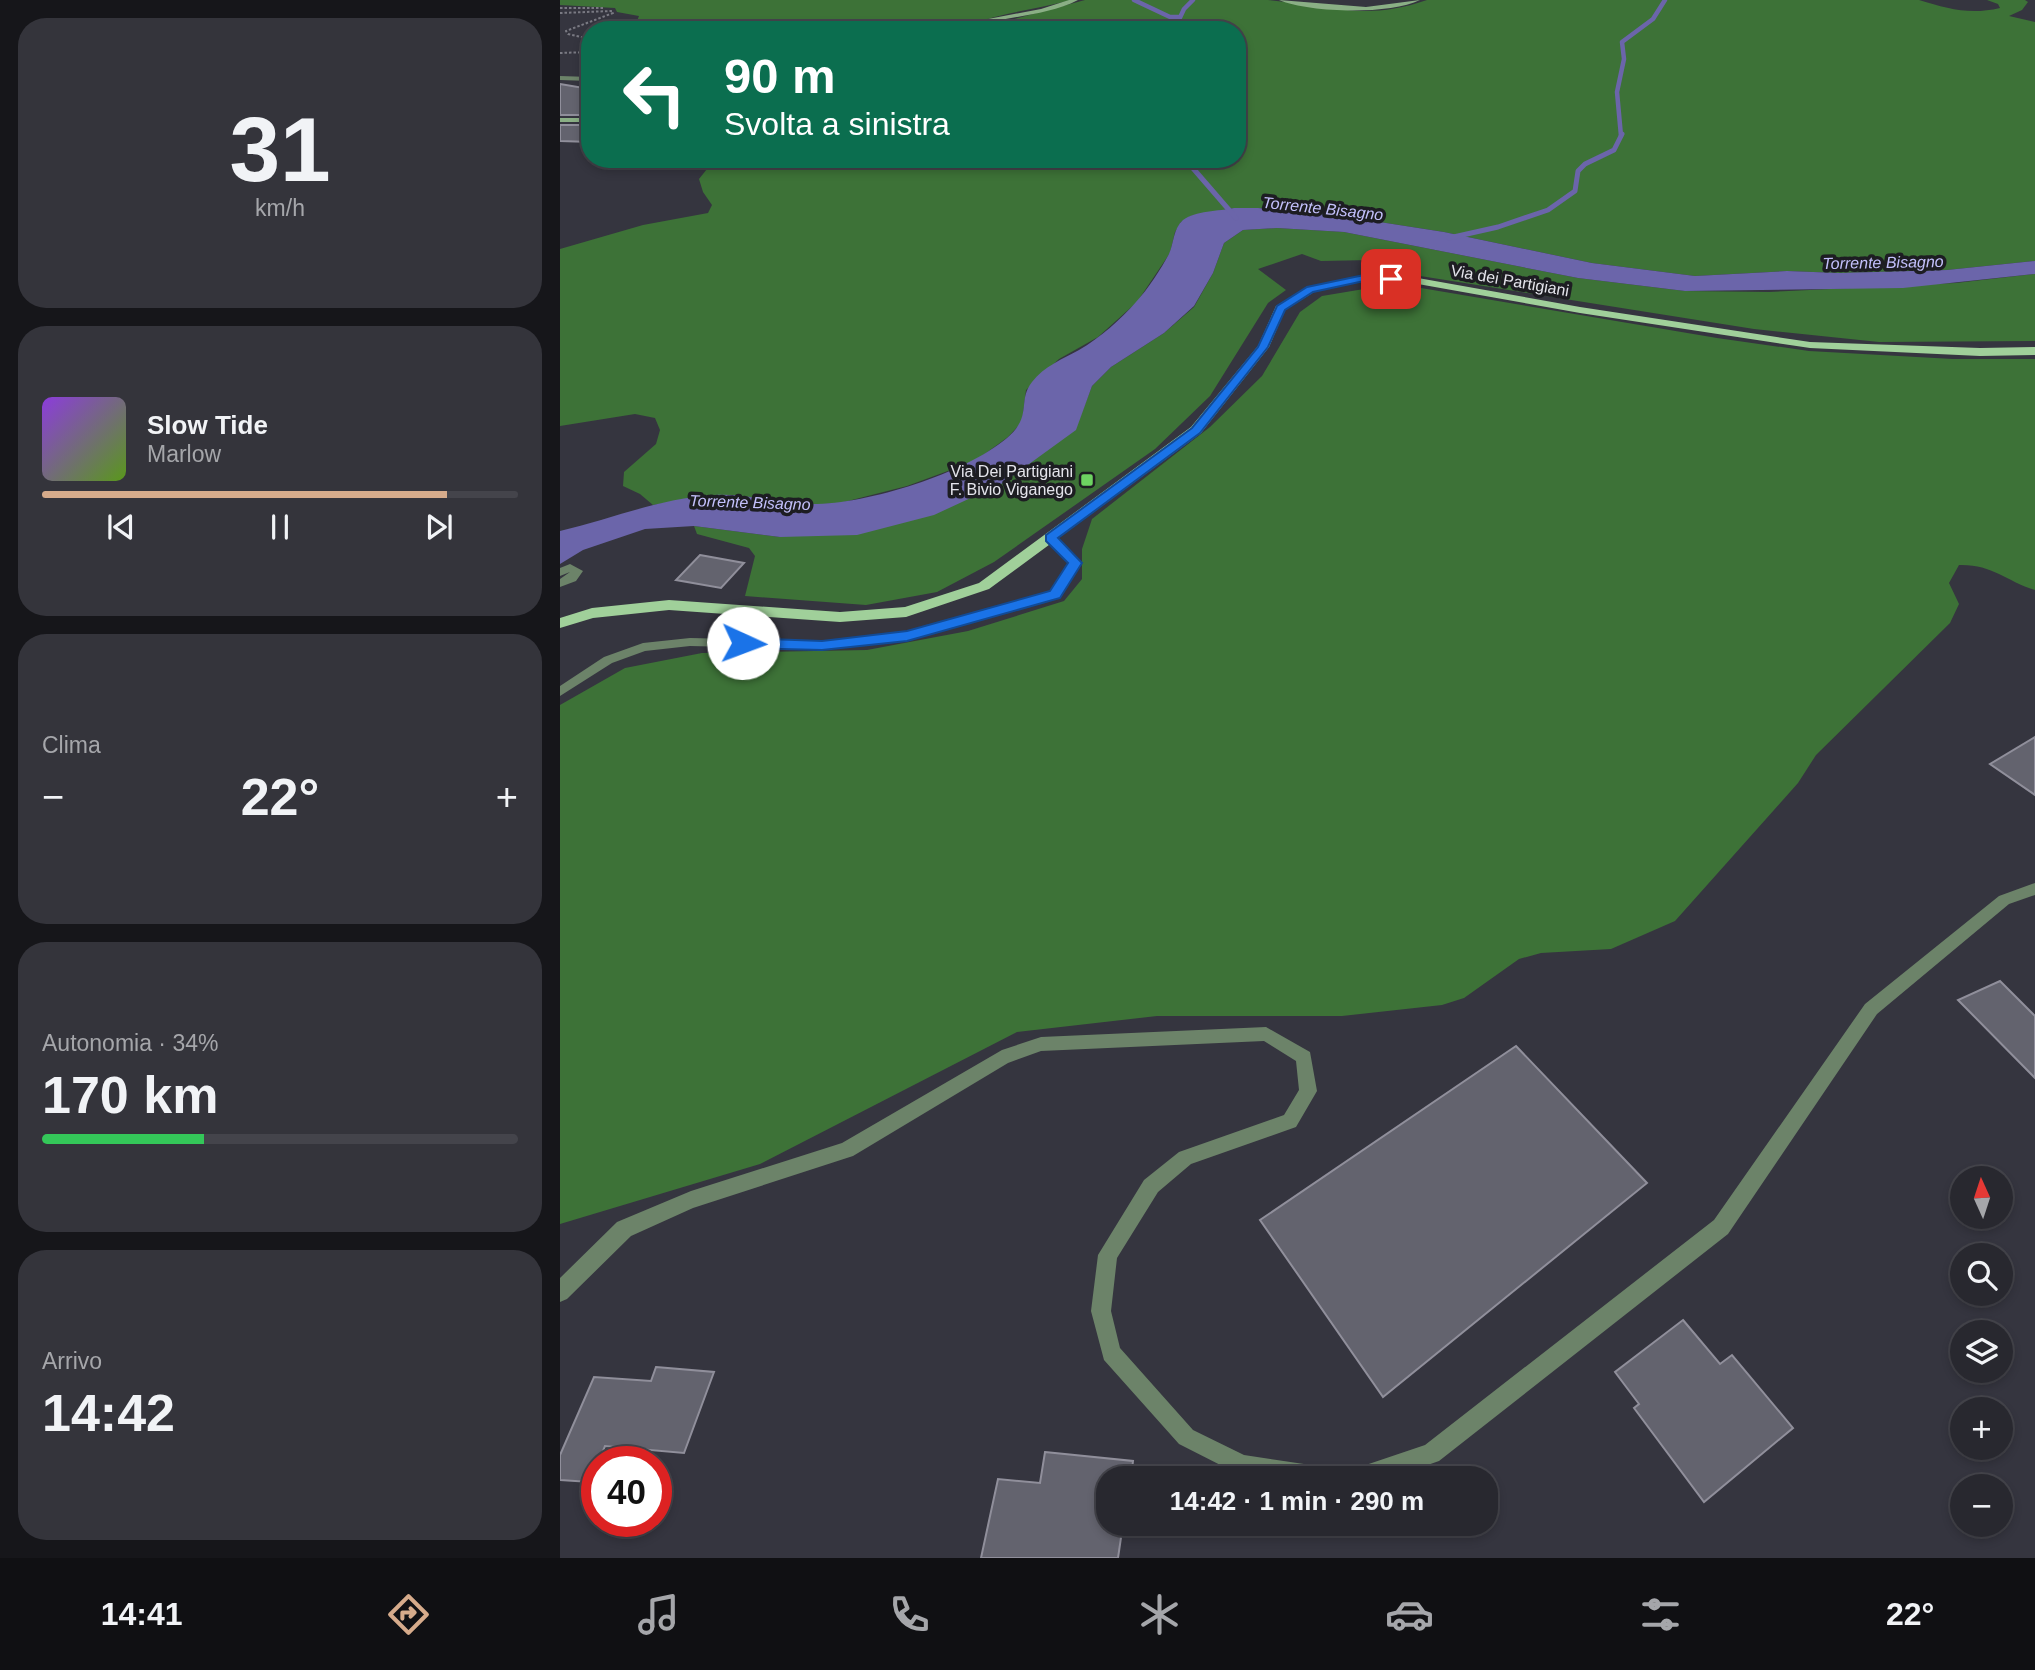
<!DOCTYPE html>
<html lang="it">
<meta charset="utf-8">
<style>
body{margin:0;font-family:Arial,sans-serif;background:#34343b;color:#f1f3f6;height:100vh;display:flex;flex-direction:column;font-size:26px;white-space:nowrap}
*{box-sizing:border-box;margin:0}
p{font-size:23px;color:#a5a6aa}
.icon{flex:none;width:38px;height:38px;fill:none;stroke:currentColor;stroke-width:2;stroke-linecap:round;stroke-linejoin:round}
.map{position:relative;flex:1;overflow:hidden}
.drawer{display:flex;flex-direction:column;gap:18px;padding:18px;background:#16161a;width:560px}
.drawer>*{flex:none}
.banner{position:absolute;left:21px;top:21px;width:665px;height:147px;border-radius:28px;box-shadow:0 4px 10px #0003,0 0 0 2px #44444b;background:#0b6e4f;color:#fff;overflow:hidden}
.needle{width:46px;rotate:357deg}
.fabs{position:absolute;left:1390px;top:1166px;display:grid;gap:14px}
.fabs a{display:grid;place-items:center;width:63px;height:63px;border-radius:50%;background:#28282f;box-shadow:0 4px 10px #0003,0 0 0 2px #44444b;font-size:35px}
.speed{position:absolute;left:21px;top:1446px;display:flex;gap:14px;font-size:35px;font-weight:700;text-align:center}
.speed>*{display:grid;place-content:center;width:91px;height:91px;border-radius:50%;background:#28282f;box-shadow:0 4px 10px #0003,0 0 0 2px #44444b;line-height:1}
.speed .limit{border:10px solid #d22;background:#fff;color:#111}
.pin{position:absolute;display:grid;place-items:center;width:60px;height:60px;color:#fff;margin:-30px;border-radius:14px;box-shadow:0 4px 10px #0006}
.me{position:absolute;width:77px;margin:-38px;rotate:92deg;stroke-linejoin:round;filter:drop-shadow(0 0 5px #0008)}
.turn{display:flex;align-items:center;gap:24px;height:147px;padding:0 28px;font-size:32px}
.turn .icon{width:91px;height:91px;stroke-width:2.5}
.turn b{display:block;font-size:49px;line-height:60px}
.big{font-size:52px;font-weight:800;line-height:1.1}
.drawer .tile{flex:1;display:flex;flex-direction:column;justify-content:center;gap:10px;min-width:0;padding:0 24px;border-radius:28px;background:#34343b}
.drawer .dial{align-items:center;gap:0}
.dial b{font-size:91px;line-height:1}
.song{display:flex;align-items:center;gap:21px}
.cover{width:84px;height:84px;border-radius:10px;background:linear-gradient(135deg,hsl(270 70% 55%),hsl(90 70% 35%))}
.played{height:7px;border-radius:4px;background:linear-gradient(90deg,#d6ab8b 85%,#44444b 85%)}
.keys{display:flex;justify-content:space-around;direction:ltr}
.heat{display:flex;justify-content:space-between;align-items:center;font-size:38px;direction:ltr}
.charge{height:10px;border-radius:5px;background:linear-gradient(90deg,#34c759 34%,#44444b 0)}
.trip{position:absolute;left:536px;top:1466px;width:402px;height:70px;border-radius:28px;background:#28282f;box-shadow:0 4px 10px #0003,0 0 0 2px #44444b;font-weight:800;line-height:70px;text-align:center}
.dock{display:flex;height:112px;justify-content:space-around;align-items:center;background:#101013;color:#a5a6aa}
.dock .icon{width:49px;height:49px}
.dock .on{color:#d6ab8b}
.dock b{font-size:32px;color:#f1f3f6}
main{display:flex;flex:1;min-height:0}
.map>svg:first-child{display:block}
.forest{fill:#3d7237}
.water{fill:#6b65aa}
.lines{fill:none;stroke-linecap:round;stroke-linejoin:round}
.stream-far1{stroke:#6b65aa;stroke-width:4.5}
.stream{stroke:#6b65aa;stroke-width:5}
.building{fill:#63636e;stroke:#908f9b;stroke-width:2}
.path{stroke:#7a7a83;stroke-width:2;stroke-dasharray:2.5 2;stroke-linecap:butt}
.service{fill:#6c8369;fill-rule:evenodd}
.minor{fill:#6c8369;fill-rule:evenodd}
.tertiary{fill:#6c8369;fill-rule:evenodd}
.secondary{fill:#8aaf85;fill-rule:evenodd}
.primary{fill:#a0d09a;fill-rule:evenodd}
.route{fill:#1a73e8;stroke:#114b97;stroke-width:2}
.poi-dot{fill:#6dd361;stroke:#1d1d22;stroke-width:2.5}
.labels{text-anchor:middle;stroke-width:7;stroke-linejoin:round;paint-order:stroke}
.far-water-label{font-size:16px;font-style:italic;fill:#c3c0fb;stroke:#1d1d22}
.far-street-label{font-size:16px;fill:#e4e4eb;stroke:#1d1d22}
.far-poi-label{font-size:16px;fill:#e4e4eb;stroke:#1d1d22;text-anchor:end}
</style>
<main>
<section class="drawer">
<div class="tile dial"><b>31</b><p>km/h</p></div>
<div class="tile">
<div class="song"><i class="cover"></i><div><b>Slow Tide</b><p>Marlow</p></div></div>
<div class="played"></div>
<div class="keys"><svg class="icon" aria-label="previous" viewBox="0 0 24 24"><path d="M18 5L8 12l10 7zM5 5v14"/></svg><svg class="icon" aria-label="pause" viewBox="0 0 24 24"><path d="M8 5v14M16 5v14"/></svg><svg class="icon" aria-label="next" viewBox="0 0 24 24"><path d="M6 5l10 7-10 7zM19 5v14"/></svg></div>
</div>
<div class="tile"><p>Clima</p>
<div class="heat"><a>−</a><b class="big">22°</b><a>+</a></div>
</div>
<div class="tile"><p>Autonomia · 34%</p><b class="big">170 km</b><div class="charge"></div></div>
<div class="tile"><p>Arrivo</p><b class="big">14:42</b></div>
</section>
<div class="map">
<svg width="1475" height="1558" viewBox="0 0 1475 1558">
<rect width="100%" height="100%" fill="#35353f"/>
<path class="forest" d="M0 0H511C481 9 423 15 400 30H70L80 26 77 21 79 16 57 12 55 8 0 5Z
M525 0C584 0 648 0 708 0 768 5 804 22 867 0H1359C1388 9 1410 15 1440 8L1438 4 1427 0H1465L1468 2 1462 10 1449 16 1475 22V261L1387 270 1279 273 1227 271 1135 276 1032 263 884 232 781 216 698 208H674L631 216 621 222 615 232 610 253 577 302 538 337 499 359 466 390 462 422 448 437 415 461 347 486 280 503 247 505 156 495 93 505 80 494 63 486 64 472 96 444 100 430 95 418 75 414 0 426V249L83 225 148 213 152 205 143 192 139 179 155 159H677V30H413Z
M717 228 784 232 1018 278 1125 291 1209 292 1396 283 1475 274V341L1319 342 1194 329 835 272 824 269 811 260 761 261 742 254 698 269 726 290 708 303 650 396 595 449 434 562 377 592 306 605 185 596 195 556 189 548 137 534 134 526 220 537 515 430 532 386 551 367 604 333 634 307 653 273 664 243 683 230Z
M822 286 861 288 1157 338 1249 351 1393 359H1475V590C1446 581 1432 564 1399 565L1389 583 1399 604 1390 623 1256 755 1238 783 1115 921 1051 949 981 953 959 959 904 998 882 1005 782 1016H597L457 1032 200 1164 0 1224V705L65 668 142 653 307 650 408 631 504 601 522 579V549L532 519 650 427 702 376 740 312 762 296Z"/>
<path class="water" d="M674 208H698L781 216 884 232 1032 263 1135 276 1227 271 1279 273 1387 270 1475 261V274L1343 288 1125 291 1018 278 784 232 717 228 683 230 664 243 653 273 634 306 604 333 551 367 532 386 516 430 443 483 374 515 297 535 220 537 134 526 85 529 23 550 0 564V531C51 519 101 498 154 495 187 493 218 504 249 504 306 505 404 474 447 438 473 416 457 401 472 382 484 366 503 359 519 350 540 338 561 319 576 302 588 289 601 269 609 254 614 243 613 229 623 220 635 211 659 211 674 208Z"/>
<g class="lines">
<path class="stream-far1" d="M574 0 610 17H620
M618 30 616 26 624 9 633 0
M1061 136 1057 92 1064 59 1062 42 1093 19 1105 0"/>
<path class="stream" d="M625 159 676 218
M889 238 938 227 988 210 1015 191 1018 171 1025 164 1054 150 1062 134"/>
</g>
<path class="building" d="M0 84 30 89V115H0Z
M0 125H30V142L0 141Z
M140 555 184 563 161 588 116 580Z
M1475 737V795L1430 764Z
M1440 981 1475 1016V1078L1398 1000Z
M956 1046 1087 1183 823 1397 700 1220Z
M1123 1320 1160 1364 1172 1355 1233 1428 1144 1502 1074 1408 1079 1404 1055 1372Z
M96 1367 154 1372 124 1453 45 1446 30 1482 0 1480V1455L34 1377 91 1381Z
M485 1452 573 1461 571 1479H548V1524H563L558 1558H421L438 1479 480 1483Z"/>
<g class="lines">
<path class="path" d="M0 8H45
M0 13 52 11 53 13 6 31 8 34 30 39
M0 53 30 52"/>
<path class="service" d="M10 564 23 571 16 581 0 587V579L10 572 0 576V568Z"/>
<path class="minor" d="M0 76 30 77V81L0 80Z"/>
<path class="tertiary" d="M490 535 494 536 521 563 499 597 347 640 262 649 130 646 85 651 52 663 0 696V686L44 657 83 643 130 638 262 641 347 632 491 591 509 563 484 538Z
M1475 883V895L1449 904 1317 1014 1168 1234 879 1461 828 1479H785L788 1471 865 1445 1154 1220 1305 1004 1439 896Z
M706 1027 750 1052 757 1091 736 1127 631 1164 598 1192 557 1258 551 1311 560 1348 633 1430 684 1455 771 1468 779 1471 782 1479H701L682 1476 619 1444 544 1360 531 1311 538 1255 584 1180 619 1152 724 1115 739 1090 736 1061 704 1041 481 1051 448 1063 293 1156 133 1208 71 1236 7 1299 0 1302V1278L57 1222 131 1191 282 1143 442 1050 481 1037Z"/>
<path class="secondary" d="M509 0H518C493 13 463 15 436 21 424 23 415 30 403 30L428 19 481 9Z
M719 0 806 7 860 0C829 15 751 13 719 0Z
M0 118H30V122H0Z"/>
<path class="primary" d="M804 275 858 278 1020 307 1250 342 1420 348 1475 347V355L1420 356 1250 348 1020 313 858 284 804 281 754 292 725 310 709 347 641 433 429 589 346 617 280 622 109 610 33 618 0 628V618L32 608 109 600 280 612 345 607 419 583 631 427 698 346 716 306 746 288Z"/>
</g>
<path class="route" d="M804 275 831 276 836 279 831 282 804 281 753 292 725 310 708 347 640 433 498 538 522 563 500 598 347 641 262 650 183 648 176 643 183 638 262 641 347 631 490 591 508 563 486 541V535L632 428 698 347 717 306 747 287Z"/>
<rect class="poi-dot" x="520" y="473" width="14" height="14" rx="3.5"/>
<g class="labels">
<g class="far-water-label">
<text transform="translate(763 208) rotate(6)" y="6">Torrente Bisagno</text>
<text transform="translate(1323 262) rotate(-1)" y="6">Torrente Bisagno</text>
<text transform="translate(190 502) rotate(2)" y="6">Torrente Bisagno</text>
</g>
<g class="far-street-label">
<text transform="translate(950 280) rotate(10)" y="6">Via dei Partigiani</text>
</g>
<g class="far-poi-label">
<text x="513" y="477">Via Dei Partigiani<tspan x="513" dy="18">F. Bivio Viganego</tspan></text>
</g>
</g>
</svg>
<div class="fabs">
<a><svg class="needle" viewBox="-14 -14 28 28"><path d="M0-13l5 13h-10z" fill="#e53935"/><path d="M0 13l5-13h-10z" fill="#a5a6aa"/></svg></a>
<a><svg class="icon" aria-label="search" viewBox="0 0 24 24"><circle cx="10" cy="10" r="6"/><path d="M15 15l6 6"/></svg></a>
<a><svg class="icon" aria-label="layers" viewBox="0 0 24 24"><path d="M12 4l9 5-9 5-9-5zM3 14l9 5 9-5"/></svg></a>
<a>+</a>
<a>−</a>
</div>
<div class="speed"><div class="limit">40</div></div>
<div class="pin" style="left:831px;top:279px;background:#d93025"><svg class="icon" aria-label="arrive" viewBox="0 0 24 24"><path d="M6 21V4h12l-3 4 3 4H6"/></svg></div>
<svg class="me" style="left:183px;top:643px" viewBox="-20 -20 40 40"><circle r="19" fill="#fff"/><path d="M0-13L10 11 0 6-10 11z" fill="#1a73e8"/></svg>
<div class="trip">14:42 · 1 min · 290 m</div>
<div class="banner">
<div class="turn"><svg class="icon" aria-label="left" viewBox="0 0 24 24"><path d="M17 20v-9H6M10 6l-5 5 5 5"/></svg><div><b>90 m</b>Svolta a sinistra</div></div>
</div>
</div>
</main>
<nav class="dock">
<b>14:41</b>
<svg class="icon on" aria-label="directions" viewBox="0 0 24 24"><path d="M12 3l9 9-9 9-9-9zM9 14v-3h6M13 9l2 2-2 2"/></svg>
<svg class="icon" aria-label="music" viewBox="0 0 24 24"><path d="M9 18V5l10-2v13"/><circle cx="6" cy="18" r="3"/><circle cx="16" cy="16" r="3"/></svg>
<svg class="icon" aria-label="phone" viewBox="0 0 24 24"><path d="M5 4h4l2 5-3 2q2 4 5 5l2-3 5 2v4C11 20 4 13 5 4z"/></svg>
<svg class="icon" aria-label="climate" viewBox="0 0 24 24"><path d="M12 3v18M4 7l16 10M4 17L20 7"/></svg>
<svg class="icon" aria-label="car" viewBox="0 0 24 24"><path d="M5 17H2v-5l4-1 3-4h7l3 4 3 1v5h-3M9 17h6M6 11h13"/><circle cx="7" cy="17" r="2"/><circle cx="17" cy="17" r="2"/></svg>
<svg class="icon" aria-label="filters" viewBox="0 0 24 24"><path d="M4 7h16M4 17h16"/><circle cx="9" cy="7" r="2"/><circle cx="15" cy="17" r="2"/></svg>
<b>22°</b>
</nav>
